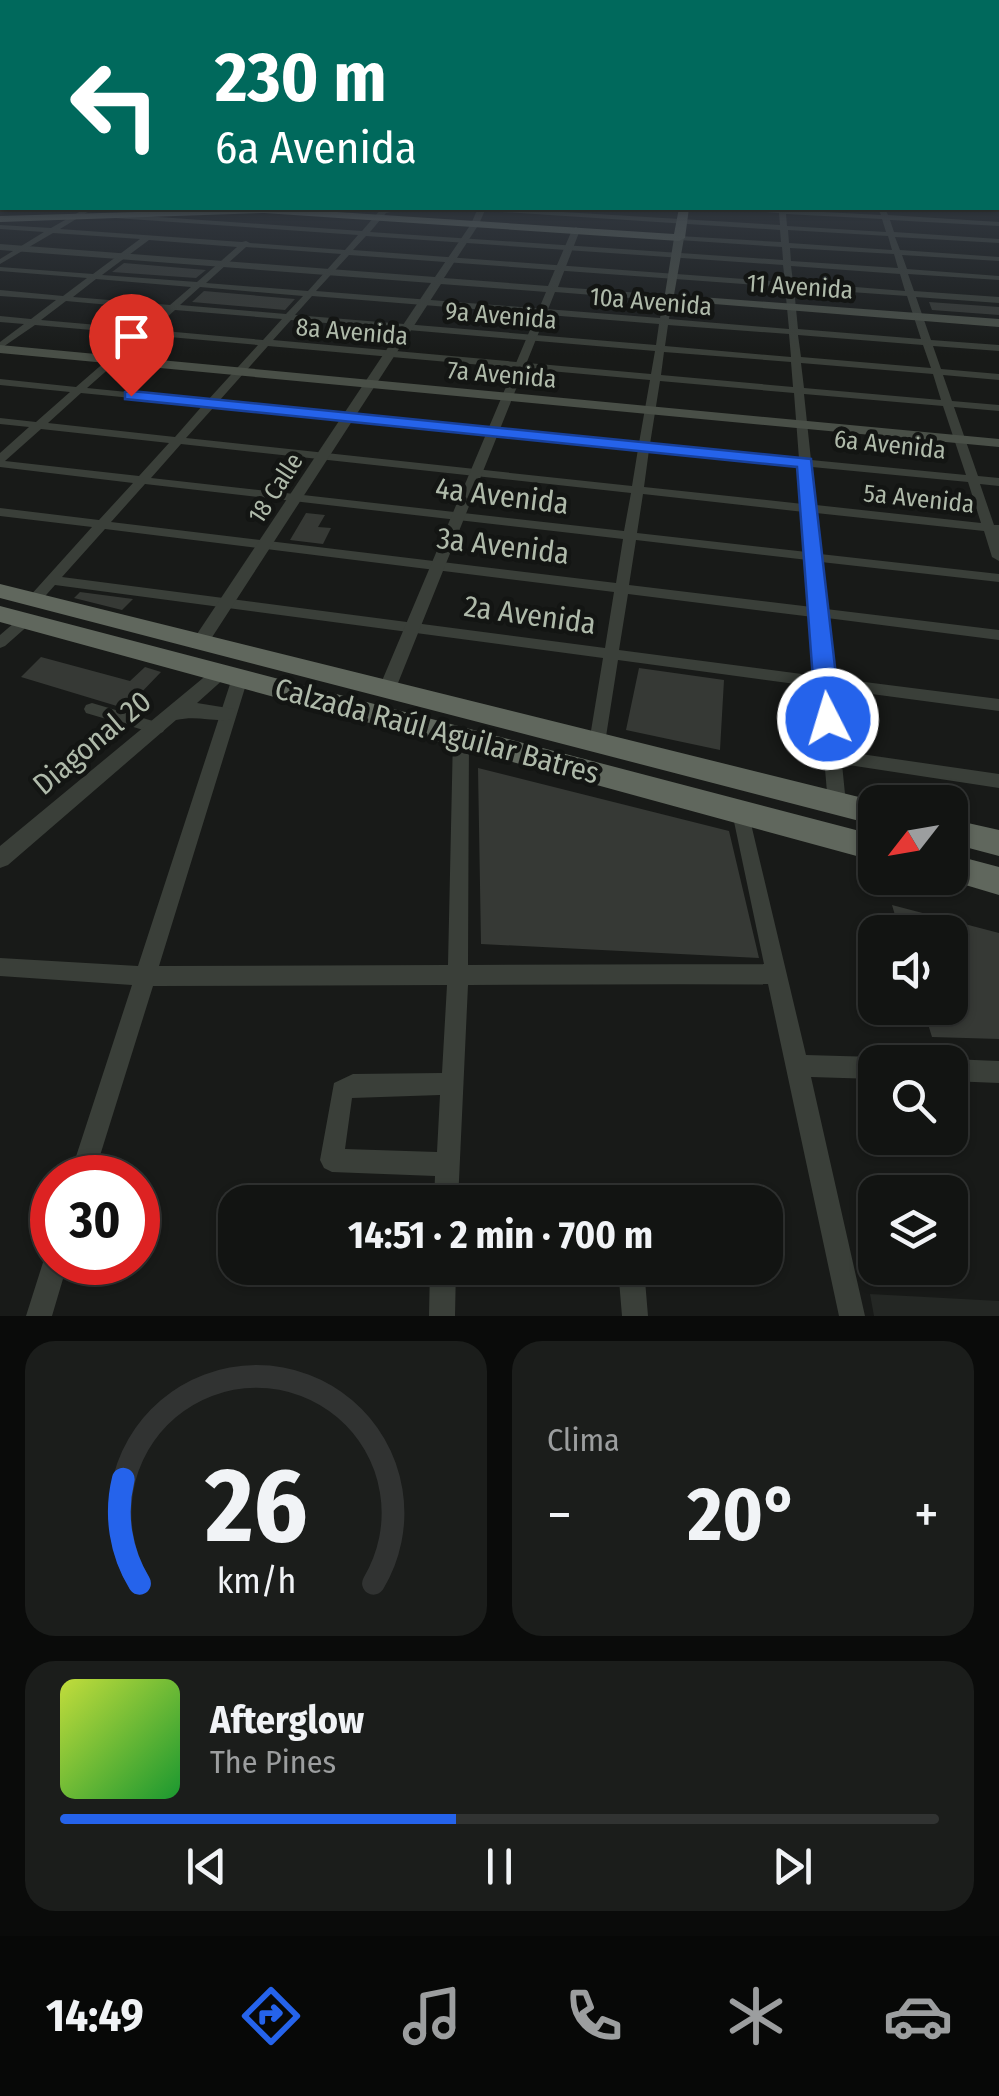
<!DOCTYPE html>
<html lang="es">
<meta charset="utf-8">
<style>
body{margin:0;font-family:"Fira Sans Condensed",sans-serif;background:#1b1d1b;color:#f1f3f6;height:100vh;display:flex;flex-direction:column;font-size:38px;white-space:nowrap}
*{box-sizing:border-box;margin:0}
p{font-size:32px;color:#9c9e9f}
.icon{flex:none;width:55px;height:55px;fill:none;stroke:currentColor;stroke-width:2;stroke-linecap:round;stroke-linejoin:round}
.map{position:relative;height:1316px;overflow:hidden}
.sheet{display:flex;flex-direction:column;gap:25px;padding:25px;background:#0a0b0a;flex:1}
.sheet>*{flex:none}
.hud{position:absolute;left:0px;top:0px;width:1000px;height:210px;box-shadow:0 2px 8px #0004,0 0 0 2px #313332;background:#00695c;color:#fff;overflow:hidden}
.needle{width:65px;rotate:239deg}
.buttons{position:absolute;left:858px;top:785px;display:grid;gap:20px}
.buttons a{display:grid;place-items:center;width:110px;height:110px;border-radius:20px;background:#121412;box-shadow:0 2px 8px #0004,0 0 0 2px #313332;font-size:50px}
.speed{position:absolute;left:30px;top:1155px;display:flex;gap:20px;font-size:50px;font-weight:700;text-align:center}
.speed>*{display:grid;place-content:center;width:130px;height:130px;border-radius:50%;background:#121412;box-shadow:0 2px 8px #0004,0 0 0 2px #313332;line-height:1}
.speed .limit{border:15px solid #d22;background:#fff;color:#111}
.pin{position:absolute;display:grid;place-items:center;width:85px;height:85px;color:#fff;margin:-102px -42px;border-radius:50% 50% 50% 0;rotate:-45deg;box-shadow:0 0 10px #0007}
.pin .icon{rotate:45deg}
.me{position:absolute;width:110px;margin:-55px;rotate:355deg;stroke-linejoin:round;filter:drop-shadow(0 0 8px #0008)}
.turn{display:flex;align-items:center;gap:35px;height:210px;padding:0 50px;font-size:45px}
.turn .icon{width:130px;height:130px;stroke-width:2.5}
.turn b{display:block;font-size:70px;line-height:85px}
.big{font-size:75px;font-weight:700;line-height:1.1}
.sheet .widget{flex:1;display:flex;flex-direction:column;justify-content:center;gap:15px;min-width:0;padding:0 35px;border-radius:30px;background:#1b1d1b}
.sheet .dial{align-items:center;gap:0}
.dial svg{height:260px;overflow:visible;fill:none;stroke:#313332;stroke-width:7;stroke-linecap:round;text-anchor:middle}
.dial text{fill:#f1f3f6;stroke:none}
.song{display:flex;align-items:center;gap:30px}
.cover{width:120px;height:120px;border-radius:15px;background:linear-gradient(135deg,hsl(70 70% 55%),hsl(130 70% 35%))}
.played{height:10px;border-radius:5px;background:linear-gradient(90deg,#2563eb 45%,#313332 45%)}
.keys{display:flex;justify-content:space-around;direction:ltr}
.heat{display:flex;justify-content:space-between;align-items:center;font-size:55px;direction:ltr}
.sheet .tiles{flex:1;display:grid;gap:25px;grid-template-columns:1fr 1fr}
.widget:last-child{grid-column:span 2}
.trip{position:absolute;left:218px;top:1185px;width:565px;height:100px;border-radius:30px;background:#121412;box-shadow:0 2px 8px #0004,0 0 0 2px #313332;font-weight:700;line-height:100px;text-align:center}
.menu{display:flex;height:160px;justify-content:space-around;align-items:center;background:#070807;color:#9c9e9f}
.menu .icon{width:70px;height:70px}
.menu .selected{color:#2563eb}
.menu b{font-size:45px;color:#f1f3f6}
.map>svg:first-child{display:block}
.built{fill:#242724}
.building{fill:#363935}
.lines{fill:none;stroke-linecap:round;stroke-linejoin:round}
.minor{fill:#3a3f39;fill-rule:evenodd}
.tertiary{fill:#3a3f39;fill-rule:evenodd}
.secondary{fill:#494f47;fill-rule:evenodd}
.primary{fill:#575e55;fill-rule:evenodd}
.trunk{fill:#60675d;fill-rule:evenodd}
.route{fill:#2563eb;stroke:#184099;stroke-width:2.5}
.labels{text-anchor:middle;stroke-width:9;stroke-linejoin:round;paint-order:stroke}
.far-street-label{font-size:25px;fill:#afbaaa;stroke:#131513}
.street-label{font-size:30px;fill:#afbaaa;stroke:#131513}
</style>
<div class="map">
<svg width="999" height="1316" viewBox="0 0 999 1316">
<rect width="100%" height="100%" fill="#181a18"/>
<path class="built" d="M870 1294 999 1301V1316H874Z"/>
<path class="building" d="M124 263 206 270 196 278 112 272Z
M204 291 295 299 285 310 192 302Z
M929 302 999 307V315L932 310Z
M306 513 325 515 318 527 331 528 323 544 290 540Z
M80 592 133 599 122 610 74 598Z
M41 657 130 681 145 667 161 672 136 698 150 703 140 713 21 677Z
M639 668 724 680 720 750 626 730Z
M478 768 729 831 759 958 481 944Z
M892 905 999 933V1039L932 1037 923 1008H950V932H900Z"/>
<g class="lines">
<path class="minor" d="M998 193H999V197H998Z
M86 208H94L60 229 242 242 246 241 250 243 345 250 358 235 115 218 111 216 115 214 362 231 381 209 410 208 386 213 370 232 783 260 782 247 679 240 675 238 679 236 781 242 780 230 487 211 483 209 497 208 780 225 779 213 717 208H785L786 210 881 215 878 208H885L888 215 999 222V226L890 220 894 232 999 239V243L895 237 900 250 999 257V261L902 255 907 269 999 276V280L908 274 914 291 999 297V303L916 297 931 340 999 345V351L933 346 941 369 999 374V380L943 375 952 401 999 405V411L954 407 978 476 999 478V486L980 484 994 525H999V561L992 557 984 531 816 513 820 554 999 574V582L821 562 826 609 999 630V640L827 618 833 678 999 699V711L834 689 840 751 999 774V788L842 764 846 804 843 809 837 811 831 809 828 804 818 687 618 660 605 743 603 747H591L589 743 603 658 55 585 39 603H29L27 600 29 597 92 527 0 516V508L99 520 133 483 0 467V453L29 427 0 424V418L36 422 70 392 0 385V379L76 387 137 334 35 325 0 349V342L24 324 0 322V316L31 319 56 300 0 296V290L63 296 87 278 0 271V267L93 274 140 239 53 233 0 264V259L44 232 0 229V225L51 228ZM786 214 882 219 886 232 787 226ZM788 230 888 236 892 250 789 243ZM366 236 783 265 785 282 353 250ZM149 240 237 247 197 282 102 275ZM246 247 341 254 308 291 206 283ZM790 248 894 254 898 268 791 261ZM349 255 785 287 789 329 669 319 672 298 668 295 664 298 660 318 316 291ZM791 266 900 274 905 291 793 282ZM96 279 191 287 170 305 73 297ZM200 287 303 296 286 314 180 305ZM794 288 907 296 921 339 798 329ZM312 296 659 324 656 345 295 315ZM66 301 165 310 143 329 41 320ZM175 310 282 319 263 340 153 330ZM291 320 655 351 651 374 273 340ZM668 325 789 334 791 357 665 346ZM147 335 258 345 208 400 87 388ZM798 335 923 345 931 368 801 357ZM268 346 650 380 639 443 219 401ZM664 352 791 362 793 387 661 375ZM801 363 933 374 941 400 804 388ZM660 381 794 393 799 459 650 444ZM81 393 203 405 175 437 48 423ZM804 394 943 406 966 475 811 460ZM214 407 638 449 632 486 186 438ZM41 429 169 443 139 476 5 461ZM181 444 631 493 624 531 151 478ZM649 450 800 466 803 504 644 487ZM812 467 968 482 981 523 816 505ZM145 484 623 539 616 583 111 522ZM643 494 804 512 807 552 637 533ZM105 529 614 592 605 648 62 577ZM636 540 808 560 812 607 629 585ZM628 594 813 617 817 676 619 650Z
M26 615 31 617 33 620 31 623 5 646 0 648V635L21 617Z
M240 673 248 678 159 966 448 965 453 736 455 732H467L469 736 468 965 764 964 732 812 735 807 741 805 747 807 806 1055 875 1057 884 1062H875V1079L811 1077 865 1316H839L768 984 468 985 458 1202H434L435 1176 332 1172 324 1168 320 1160 334 1083 353 1074 442 1073 447 985 153 986 93 1178H69L132 985 0 976V958L138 966 232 678ZM440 1095 437 1152 345 1149 352 1098Z
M92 703 163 724 165 728 163 732 157 734 86 713 84 709 86 705Z
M950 1059 999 1061V1083L950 1081V1062H942Z
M52 1250V1262H68L52 1316H26L46 1253Z
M430 1268H456L455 1316H429Z
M618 1268H644L648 1316H622Z"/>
<path class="tertiary" d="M478 208H486L479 224 444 278 548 286 572 230 576 227 580 230 558 287 668 295 673 298 668 301 555 292 394 693 388 694 379 688 546 292 441 284 207 645H195L192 641 195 637 431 283 0 250V244L435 277 471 224Z
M220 667 229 673 226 677 197 703 234 709 236 714 234 719C214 723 199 715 176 720L8 865 0 868V846L214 669Z"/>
<path class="secondary" d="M2 200V206L0 207V201Z
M225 208H265L269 210 264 213 229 211Z
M679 235 684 238 674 295 999 319V327L664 300 674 238Z
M0 345 999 439V447L0 353Z"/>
<path class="primary" d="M0 171H2V177H0Z
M275 208 674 234 679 208H689L685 238 679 241 264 213 0 222V216Z"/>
<path class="trunk" d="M0 584 875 801 879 802H875V825L0 598Z
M0 606 875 835V861L0 622Z
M950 819 999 830V856L950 843Z
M950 854 999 867V895L942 878H950Z"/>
</g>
<linearGradient id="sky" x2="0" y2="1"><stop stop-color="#0d0e0d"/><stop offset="0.48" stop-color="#373e48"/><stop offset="1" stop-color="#373e48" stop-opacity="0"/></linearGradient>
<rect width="999" height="355" fill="url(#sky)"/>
<path class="route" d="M131 391 811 459 841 719 828 728 816 719 797 467 125 399V392Z"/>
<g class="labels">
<g class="far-street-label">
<text transform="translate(800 286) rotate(4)" y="9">11 Avenida</text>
<text transform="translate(651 301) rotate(5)" y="9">10a Avenida</text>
<text transform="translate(501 315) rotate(5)" y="9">9a Avenida</text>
<text transform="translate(352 331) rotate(5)" y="9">8a Avenida</text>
<text transform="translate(502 374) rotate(5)" y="9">7a Avenida</text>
<text transform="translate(890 444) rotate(6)" y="9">6a Avenida</text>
<text transform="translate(275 488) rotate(-57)" y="9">18 Calle</text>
<text transform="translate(919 498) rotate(6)" y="9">5a Avenida</text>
</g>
<g class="street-label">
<text transform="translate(502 496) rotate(7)" y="10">4a Avenida</text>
<text transform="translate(503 546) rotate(7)" y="10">3a Avenida</text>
<text transform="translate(530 615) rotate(8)" y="10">2a Avenida</text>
<text transform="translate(437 731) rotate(15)" y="10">Calzada Raúl Aguilar Batres</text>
<text transform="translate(92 743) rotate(-40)" y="10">Diagonal 20</text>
</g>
</g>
</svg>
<div class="buttons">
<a><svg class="needle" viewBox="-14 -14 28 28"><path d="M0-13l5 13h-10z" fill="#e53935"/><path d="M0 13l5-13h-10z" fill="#9c9e9f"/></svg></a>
<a><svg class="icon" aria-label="sound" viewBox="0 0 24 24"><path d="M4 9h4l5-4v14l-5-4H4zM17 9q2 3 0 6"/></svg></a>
<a><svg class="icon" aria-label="search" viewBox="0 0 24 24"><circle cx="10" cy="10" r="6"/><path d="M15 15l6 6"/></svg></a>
<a><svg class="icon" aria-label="layers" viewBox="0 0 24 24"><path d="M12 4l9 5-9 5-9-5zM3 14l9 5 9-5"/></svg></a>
</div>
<div class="speed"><div class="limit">30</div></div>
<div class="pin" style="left:131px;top:396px;background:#d93025"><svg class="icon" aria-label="arrive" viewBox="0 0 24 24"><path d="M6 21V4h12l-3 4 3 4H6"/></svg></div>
<svg class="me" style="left:828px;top:719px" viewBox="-20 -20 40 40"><circle r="17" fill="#2563eb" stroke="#fff" stroke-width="3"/><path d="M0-11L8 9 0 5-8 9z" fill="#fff"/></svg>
<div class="trip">14:51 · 2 min · 700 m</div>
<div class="hud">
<div class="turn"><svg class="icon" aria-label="left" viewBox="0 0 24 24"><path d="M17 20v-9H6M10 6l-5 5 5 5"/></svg><div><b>230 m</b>6a Avenida</div></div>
</div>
</div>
<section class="sheet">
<div class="tiles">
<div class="widget dial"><svg viewBox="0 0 100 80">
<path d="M14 69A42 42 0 1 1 86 69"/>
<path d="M14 69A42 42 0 0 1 9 37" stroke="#2563eb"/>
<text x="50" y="56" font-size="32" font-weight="700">26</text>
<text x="50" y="72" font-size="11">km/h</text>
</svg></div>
<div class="widget"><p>Clima</p>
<div class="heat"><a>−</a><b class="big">20°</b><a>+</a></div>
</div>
<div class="widget">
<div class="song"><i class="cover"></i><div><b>Afterglow</b><p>The Pines</p></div></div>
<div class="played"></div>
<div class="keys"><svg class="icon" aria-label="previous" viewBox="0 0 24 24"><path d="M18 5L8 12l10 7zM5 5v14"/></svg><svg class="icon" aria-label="pause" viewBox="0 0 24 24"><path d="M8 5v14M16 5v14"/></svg><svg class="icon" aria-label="next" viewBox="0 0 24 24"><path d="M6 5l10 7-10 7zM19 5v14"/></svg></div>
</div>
</div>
</section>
<nav class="menu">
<b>14:49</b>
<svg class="icon selected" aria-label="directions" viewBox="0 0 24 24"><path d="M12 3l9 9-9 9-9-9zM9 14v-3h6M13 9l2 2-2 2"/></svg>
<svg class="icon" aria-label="music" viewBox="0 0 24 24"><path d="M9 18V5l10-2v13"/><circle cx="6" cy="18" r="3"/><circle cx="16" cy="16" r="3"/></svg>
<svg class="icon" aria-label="phone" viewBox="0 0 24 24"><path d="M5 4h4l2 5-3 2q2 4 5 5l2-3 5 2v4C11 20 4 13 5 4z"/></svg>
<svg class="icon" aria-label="climate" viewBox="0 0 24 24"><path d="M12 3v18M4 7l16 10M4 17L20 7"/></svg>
<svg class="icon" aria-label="car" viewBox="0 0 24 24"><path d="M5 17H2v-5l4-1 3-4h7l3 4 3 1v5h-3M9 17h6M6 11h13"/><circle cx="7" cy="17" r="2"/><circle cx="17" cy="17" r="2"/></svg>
</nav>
